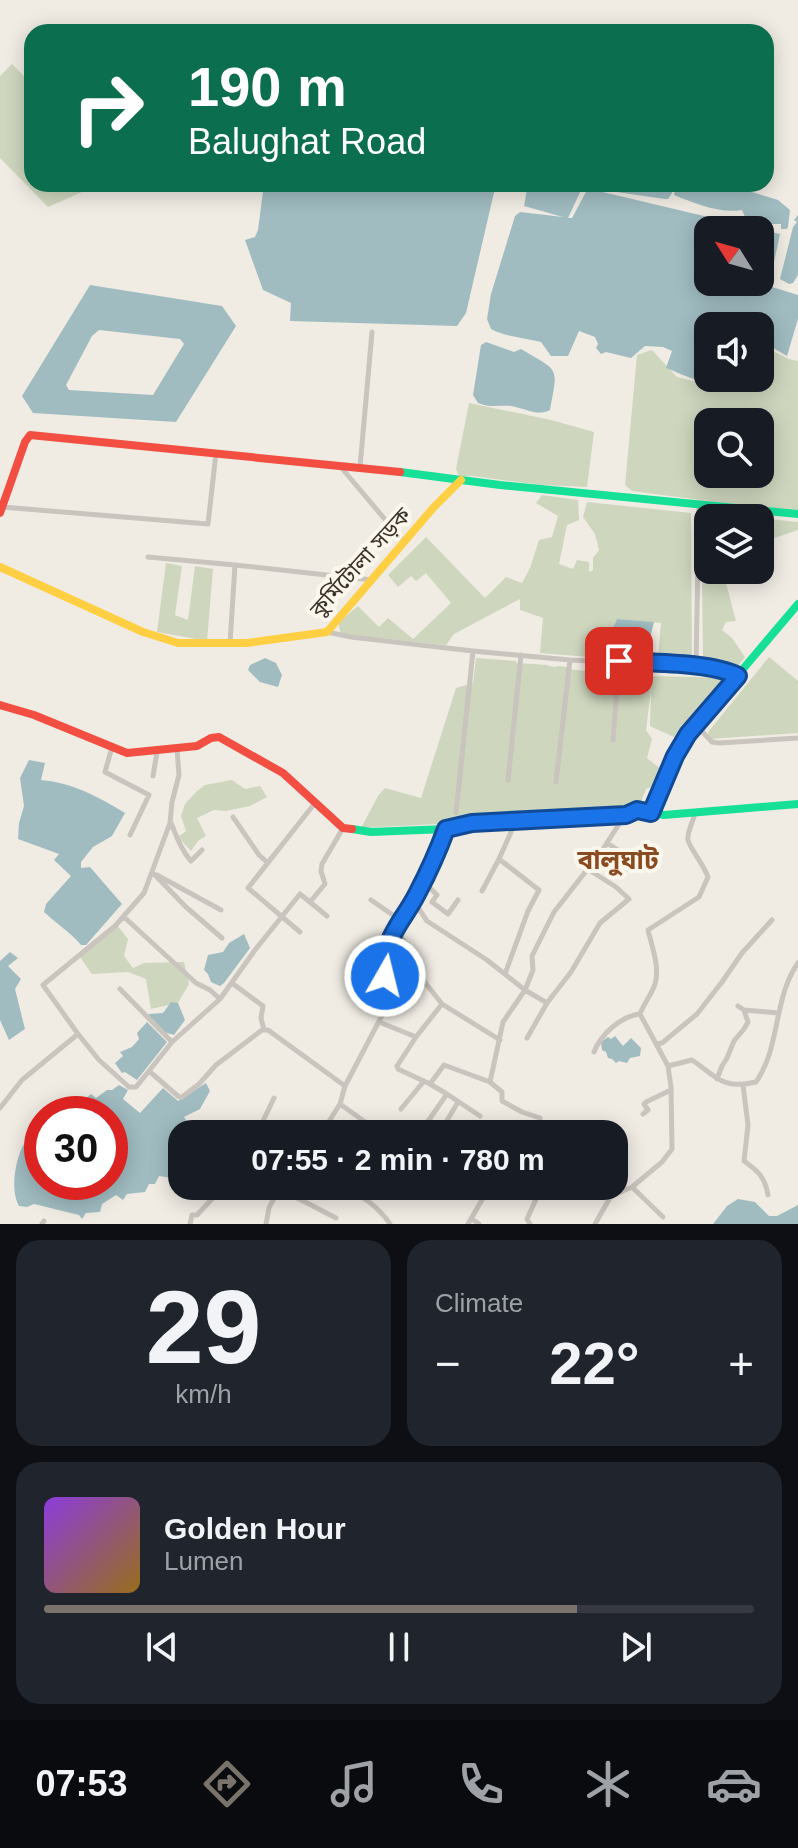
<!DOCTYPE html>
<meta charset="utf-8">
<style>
body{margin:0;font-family:Arial,"Noto Sans Bengali",sans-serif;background:#20242c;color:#f1f3f6;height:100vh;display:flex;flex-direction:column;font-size:30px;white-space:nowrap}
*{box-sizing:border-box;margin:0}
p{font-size:26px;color:#9ea1a6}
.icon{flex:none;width:44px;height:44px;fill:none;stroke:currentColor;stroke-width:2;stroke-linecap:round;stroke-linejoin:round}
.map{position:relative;height:1224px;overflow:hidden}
.side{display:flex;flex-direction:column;gap:16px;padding:16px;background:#0d0f14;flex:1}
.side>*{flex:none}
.banner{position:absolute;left:24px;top:24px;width:750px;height:168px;border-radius:24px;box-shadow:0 4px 20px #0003;background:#0b6e4f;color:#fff;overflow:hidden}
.needle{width:52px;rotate:307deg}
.buttons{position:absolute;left:694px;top:216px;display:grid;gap:16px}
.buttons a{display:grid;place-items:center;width:80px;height:80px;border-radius:16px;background:#171b24;box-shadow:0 4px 20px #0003;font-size:40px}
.speed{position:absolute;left:24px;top:1096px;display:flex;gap:16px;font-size:40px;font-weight:700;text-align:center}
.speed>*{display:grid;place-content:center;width:104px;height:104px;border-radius:50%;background:#171b24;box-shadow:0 4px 20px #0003;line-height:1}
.speed .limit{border:12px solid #d22;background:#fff;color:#111}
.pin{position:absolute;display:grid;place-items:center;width:68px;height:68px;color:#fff;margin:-34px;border-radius:16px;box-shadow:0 4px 12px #0006}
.me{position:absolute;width:88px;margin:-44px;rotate:8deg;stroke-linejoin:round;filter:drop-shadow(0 0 6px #0008)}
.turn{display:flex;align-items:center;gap:28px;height:168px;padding:0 32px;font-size:36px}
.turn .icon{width:104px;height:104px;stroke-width:2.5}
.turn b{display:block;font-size:56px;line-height:68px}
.big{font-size:60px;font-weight:700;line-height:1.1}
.side .card{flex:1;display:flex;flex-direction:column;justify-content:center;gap:12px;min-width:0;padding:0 28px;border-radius:24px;background:#20242c}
.side .dial{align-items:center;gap:0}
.dial b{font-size:104px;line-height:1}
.song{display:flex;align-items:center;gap:24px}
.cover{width:96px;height:96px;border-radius:12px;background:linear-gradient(135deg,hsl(270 70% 55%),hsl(40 70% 35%))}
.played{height:8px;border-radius:4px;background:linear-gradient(90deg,#7a736b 75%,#363941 75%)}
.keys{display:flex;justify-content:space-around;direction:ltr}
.heat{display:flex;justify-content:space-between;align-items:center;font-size:44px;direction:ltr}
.side .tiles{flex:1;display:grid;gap:16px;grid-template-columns:1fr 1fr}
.card:last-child{grid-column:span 2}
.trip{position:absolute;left:168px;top:1120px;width:460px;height:80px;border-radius:24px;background:#171b24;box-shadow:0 4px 20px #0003;font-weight:700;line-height:80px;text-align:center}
.tabs{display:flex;height:128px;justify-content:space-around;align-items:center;background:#090b0e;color:#9ea1a6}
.tabs .icon{width:56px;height:56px}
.tabs .active{color:#7a736b}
.tabs b{font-size:36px;color:#f1f3f6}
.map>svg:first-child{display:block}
.green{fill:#ced6be;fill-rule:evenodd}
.water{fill:#a0bcc1;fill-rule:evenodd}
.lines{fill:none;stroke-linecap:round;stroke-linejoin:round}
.street{stroke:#c9c4bd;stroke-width:5}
.fast{stroke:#16e098;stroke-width:8}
.slow{stroke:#ffcf43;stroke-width:8}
.jam{stroke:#f24e42;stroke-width:8}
.route-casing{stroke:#114b97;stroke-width:20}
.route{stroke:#1a73e8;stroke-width:14}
.labels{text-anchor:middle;stroke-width:8;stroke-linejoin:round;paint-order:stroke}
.street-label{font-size:22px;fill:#3a322a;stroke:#fbf7ed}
.quarter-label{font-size:26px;font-weight:bold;fill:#8b4b21;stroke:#fbf7ed}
</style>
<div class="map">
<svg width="798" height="1224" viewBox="0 0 798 1224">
<rect width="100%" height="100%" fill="#f0ece4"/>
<path class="green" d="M12 64 32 84V184H88L82 192 48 207 0 158V76Z
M760 345 789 359 798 361V510L753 507 632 491 625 485 637 355 652 350 677 377 705 384 715 378H760ZM708 422H760V474H708Z
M469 403 551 420 594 432 587 487 541 485 472 476H459L456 469Z
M542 495 578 500 579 520 567 525 559 564 573 569 577 560 589 562V572L593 570V558L599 550 595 534 583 517 587 502 691 513 692 660 658 657 661 623 617 619 601 658 540 653 543 618 520 610V599L454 634 446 645 341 634 338 623 358 606 379 627 388 618 413 639 451 603 426 573 416 581 411 576 398 587 388 575 426 537 485 598 506 577 522 583 530 568 539 540 552 537 558 516 536 503Z
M702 512 798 522V530L760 543V518H708V542L702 544Z
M166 563 182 566 175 615 188 620 195 566 213 569 207 641 157 632Z
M702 579 726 583 736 621 726 622 722 630 732 638 745 657 738 666 703 662Z
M769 657 798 681V733L710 739 708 732Z
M476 658 516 661V663L548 665V666L556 667 557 666 567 667V669L639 677 640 674 652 676 727 678 678 739 650 726 651 690 646 730 652 739 647 758 663 771 651 787 646 789 639 807 633 804 629 810 590 813 589 816 361 828 378 796 385 788 421 798 456 688 473 683Z
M232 780 245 789 260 786 267 797 250 806 226 811 214 810 197 818 206 836 198 841 191 851 178 837 186 831 181 816 185 804 197 791 205 785Z
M117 925 128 939 124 956 133 968 144 963 184 962 189 984 178 1003 151 1009 146 979 128 972 92 974 80 957Z"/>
<path class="water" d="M264 184H496L466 313 457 326 290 321 291 303 263 290 245 240 255 237 258 230Z
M528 184H584L568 218H572L587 190 590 189 780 234 769 286 798 295V319L787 356 760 340V326H708V378H731C711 391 685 375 666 368L672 351 663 347 645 346 631 358 606 352 601 354 596 348 598 344 595 337 579 331 568 356H551L541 342C525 338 506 337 491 329L487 319 491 294 515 216 520 212 563 217 524 206ZM708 230H760V282H708Z
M586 184H672V193L668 199H665L589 188Z
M676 184H726L778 200 790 210 788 227 787 229H781V224H770L745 217 742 210C720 214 694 203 674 195Z
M798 215V275L793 283 789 284 780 279 793 227 797 222 794 220Z
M90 285 222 306 236 326 176 422 33 413 22 396ZM99 330 180 339 184 344 153 395 69 390 66 385 92 336Z
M486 342 514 352 521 349C560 372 558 366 550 410 537 417 525 408 511 406 499 405 490 408 478 403L473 395 481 345Z
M617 619 654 622 645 659 602 653Z
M265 658 276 663 282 675 278 687 260 682 248 670 250 665Z
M29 760 45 763 41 780C73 783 97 796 125 813L112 836 93 847 81 862V868L90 867 122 904 86 945H81C70 932 57 924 44 912L46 904 71 876 54 860 59 854 18 839 19 823 24 806 20 778Z
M244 934 250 948 224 983 220 986 211 982 208 974 204 970 208 955 223 952 229 943Z
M10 952 18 958 8 966 21 979 15 989 25 1029 9 1040 0 1020V961Z
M171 1002 178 1003 185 1020 174 1035 164 1032 149 1016V1014L163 1013Z
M147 1022 167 1042 137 1080 125 1072 122 1073 115 1063 123 1056 120 1052 132 1047 139 1039 137 1033Z
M615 1036 623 1046 631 1038 641 1048 640 1056 630 1058 627 1063 619 1061 616 1063 612 1059 608 1058 606 1052 602 1050 601 1042 608 1037 611 1039Z
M206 1083 210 1091 200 1109 184 1117 191 1127 187 1134H182V1143L179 1149C187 1160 177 1169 171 1178L159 1176 155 1184H149L145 1192 127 1194 123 1200 116 1195 102 1204 100 1212 86 1213 82 1219 79 1215 34 1204 27 1207 19 1206C10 1191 15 1159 24 1144 29 1135 36 1126 42 1118V1182H110V1114H57L62 1110 76 1107 91 1094 96 1098 107 1090H112L119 1085 128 1090 123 1099 140 1113 163 1088 178 1101Z
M738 1199 755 1202 769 1216H777L798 1205V1224H713L727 1206Z"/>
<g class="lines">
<path class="street" d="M340 466 404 542
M360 467 372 332
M2 507 208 524 216 453
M148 557 235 565
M327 632 351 637 473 651 570 660 696 666 729 671 738 676
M230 643 235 565 372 580
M696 666 699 503
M696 725 712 742 719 743 798 738
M613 740 619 661
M112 747 105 772 149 795 130 835
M153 776 157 752
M508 780 521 655
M556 782 570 660
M456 813 473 651
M233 817 259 855 268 863
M171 823C177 837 181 850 191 861L202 850
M607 843 644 867
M153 873 186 907 222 938
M157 875 221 910
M421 884 428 886 437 895 432 902 448 914 458 900
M482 891 499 859
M371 900 400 920
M413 900 427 921 487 960 525 990 547 1003 571 972 600 923 629 899 616 887 586 868
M310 902 325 884 321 871 322 864 343 828
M124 917 196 983 210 990 220 999
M394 929 404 941 420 976 442 1004
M300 932 248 888 315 803
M505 974 528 911 539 890 499 859 516 821
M232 983 263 1006 261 1018 264 1030
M120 989 172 1042 149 1071
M744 1010 778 1013
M640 1014C644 1003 652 994 655 984 660 967 652 947 648 930L699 897 708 877C704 865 689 847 688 840 687 832 693 822 695 813
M379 1022 416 1037 397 1066 398 1069 430 1084 447 1094 426 1124
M78 1034 99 1060 129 1087H136L149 1071 179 1097H182L199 1084 216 1065 262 1030H268L345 1086
M416 1037 442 1004 500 1040
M527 1038 547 1003
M172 1042 220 999 255 950 300 894 327 916
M657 1044 662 1043 697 1014 722 982 742 953 772 920
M594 1052C601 1034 621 1016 640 1014
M668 1066 692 1060C717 1077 723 1090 756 1082 781 1046 773 998 798 963
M717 1079 722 1066 727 1058 734 1041 744 1029 748 1022 744 1010 738 1006
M430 1084 444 1065 490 1082
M743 1085 748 1125 744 1161C758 1171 765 1177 768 1195
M447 1094 480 1116
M340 1104 382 1134
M0 1108 22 1080 78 1034 43 985 115 926 144 893 170 823 172 802 179 775 177 749
M401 1109 424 1081
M643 1114 648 1110 644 1104 646 1102 671 1090
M262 1123 274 1098
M446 1124 460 1134
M199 1129 207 1134
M254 1134 262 1123 283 1134
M321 1134 340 1104 345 1086 387 1006 388 990 384 964 390 938 417 895 446 829
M439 1134 458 1102
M536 1134 540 1118 522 1112 502 1101V1092L490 1082 503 1022 525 990 533 970 532 956 554 912 601 852 625 815
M291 1186 288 1193 336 1218
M344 1186C362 1196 379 1207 390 1224
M608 1186 611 1188V1196
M632 1187 663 1217
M472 1219 479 1224
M42 1224 44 1221
M190 1224 192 1215H197L224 1186
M266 1224 269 1208 280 1186
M468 1224 490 1186
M530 1224 527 1219 542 1186
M595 1224 611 1196 632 1187 662 1162 672 1149 671 1087 668 1066 640 1014"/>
<path class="fast" d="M400 472 500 485 798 514
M651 813 675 756 688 734 798 604
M352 829 371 832 446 829 472 823 626 815 637 810 664 815 798 804"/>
<path class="slow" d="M0 567 143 632 178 643H247L327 632 434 507 461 480"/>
<path class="jam" d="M0 513 25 442 30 435 400 472
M0 705 34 715 127 753 197 746 211 738 219 737 283 773 343 828 352 829"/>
</g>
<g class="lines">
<g class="route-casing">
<path id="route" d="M385 976C383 936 401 925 417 894 428 873 438 851 446 829L472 823 626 815 637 810 651 813 675 756 688 734 738 676C711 662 652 663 619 661"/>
</g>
<use href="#route" class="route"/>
</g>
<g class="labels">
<g class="street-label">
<text transform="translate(360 562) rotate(-48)" y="8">কুর্মিটোলা সড়ক</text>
</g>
<g class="quarter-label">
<text x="618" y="869">বালুঘাট</text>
</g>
</g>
</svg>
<div class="buttons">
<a><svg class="needle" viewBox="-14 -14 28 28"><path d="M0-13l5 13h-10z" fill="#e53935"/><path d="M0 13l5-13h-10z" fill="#9ea1a6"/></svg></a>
<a><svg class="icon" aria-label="sound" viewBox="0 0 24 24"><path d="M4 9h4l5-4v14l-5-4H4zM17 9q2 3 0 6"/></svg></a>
<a><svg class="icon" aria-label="search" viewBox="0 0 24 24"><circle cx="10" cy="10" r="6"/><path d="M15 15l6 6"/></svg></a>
<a><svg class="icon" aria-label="layers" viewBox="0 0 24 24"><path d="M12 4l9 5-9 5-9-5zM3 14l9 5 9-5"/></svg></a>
</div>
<div class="speed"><div class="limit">30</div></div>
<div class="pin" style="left:619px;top:661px;background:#d93025"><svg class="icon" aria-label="arrive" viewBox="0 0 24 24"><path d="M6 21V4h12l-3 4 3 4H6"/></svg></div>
<svg class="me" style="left:385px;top:976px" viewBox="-20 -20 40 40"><circle r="17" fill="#1a73e8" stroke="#fff" stroke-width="3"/><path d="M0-11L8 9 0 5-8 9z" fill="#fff"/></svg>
<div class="trip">07:55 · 2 min · 780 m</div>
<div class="banner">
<div class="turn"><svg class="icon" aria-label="right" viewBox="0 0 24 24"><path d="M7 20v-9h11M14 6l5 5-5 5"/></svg><div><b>190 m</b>Balughat Road</div></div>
</div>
</div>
<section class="side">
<div class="tiles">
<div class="card dial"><b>29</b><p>km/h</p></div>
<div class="card"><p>Climate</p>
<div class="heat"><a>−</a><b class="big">22°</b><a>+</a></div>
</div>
<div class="card">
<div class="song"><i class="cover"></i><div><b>Golden Hour</b><p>Lumen</p></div></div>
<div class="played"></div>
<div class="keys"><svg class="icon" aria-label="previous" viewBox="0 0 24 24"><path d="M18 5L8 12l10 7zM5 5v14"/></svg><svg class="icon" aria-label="pause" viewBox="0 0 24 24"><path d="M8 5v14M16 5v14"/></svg><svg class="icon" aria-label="next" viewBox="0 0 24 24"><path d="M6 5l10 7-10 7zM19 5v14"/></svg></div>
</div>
</div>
</section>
<nav class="tabs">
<b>07:53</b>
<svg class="icon active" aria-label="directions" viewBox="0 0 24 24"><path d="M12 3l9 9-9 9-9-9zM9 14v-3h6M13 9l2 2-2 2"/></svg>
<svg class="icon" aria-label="music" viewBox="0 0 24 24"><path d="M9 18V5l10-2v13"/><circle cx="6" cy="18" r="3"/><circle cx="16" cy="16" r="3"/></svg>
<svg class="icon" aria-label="phone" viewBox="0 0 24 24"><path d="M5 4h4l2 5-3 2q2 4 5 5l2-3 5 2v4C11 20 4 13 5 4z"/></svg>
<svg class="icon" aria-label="climate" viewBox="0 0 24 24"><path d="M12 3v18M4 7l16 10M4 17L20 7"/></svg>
<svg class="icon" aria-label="car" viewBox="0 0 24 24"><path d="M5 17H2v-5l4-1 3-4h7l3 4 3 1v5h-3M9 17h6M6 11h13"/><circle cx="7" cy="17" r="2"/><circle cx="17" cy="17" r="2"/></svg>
</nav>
